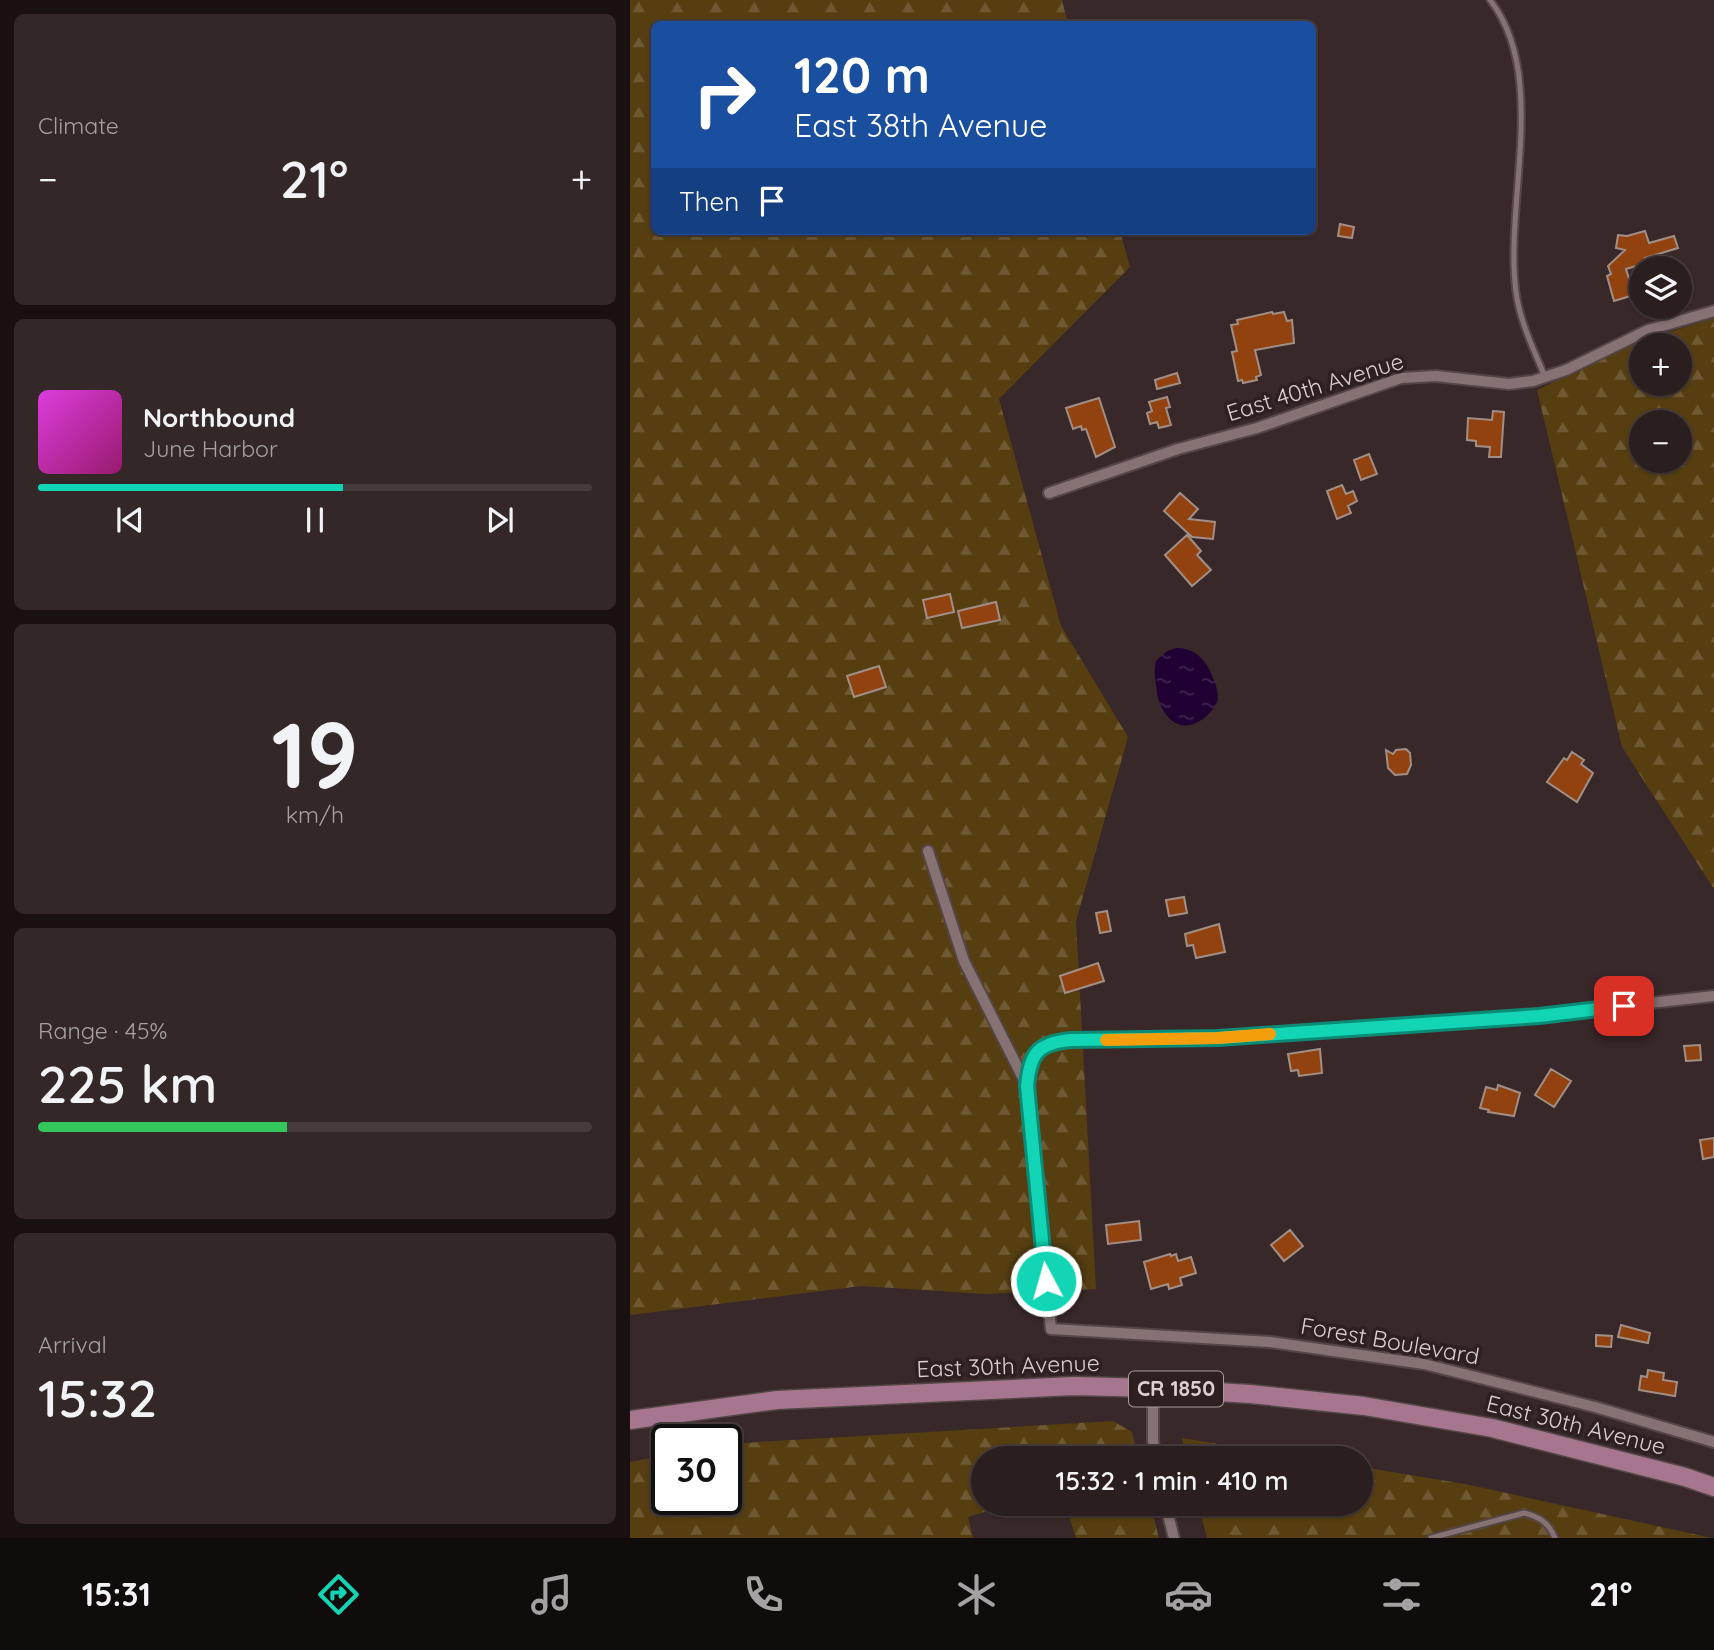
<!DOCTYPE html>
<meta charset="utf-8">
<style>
body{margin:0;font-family:Quicksand,sans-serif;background:#332728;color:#f1f3f6;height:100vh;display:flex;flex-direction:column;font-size:26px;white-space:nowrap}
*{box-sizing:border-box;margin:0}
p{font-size:23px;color:#a6a2a4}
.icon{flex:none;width:38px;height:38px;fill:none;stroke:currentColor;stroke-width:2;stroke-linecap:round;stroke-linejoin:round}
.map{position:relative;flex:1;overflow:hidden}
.drawer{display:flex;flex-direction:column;gap:14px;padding:14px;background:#181011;width:630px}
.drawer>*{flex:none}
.top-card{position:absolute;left:21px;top:21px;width:665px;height:214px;border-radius:10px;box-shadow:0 2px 5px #0004,0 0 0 2px #473c3d;background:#1a4fa0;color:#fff;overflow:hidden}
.tools{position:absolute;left:999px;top:256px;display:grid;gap:14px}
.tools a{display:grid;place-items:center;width:63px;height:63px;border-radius:50%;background:#2b1e1f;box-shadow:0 2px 5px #0004,0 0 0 2px #473c3d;font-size:35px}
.speed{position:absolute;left:21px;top:1424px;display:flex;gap:14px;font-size:35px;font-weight:700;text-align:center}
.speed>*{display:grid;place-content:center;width:91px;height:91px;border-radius:50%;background:#2b1e1f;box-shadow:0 2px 5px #0004,0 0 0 2px #473c3d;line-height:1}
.speed .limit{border:4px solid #111;border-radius:10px;background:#fff;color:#111}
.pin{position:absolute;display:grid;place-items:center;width:60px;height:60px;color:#fff;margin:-30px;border-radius:14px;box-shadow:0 4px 10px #0006}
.me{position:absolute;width:77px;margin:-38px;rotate:354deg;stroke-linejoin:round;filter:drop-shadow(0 0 5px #0008)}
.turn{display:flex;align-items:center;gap:24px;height:147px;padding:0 28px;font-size:32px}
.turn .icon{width:91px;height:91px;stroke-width:2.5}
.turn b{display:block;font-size:49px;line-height:60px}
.then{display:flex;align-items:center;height:66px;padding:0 28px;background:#0003;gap:14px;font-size:26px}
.big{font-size:52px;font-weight:600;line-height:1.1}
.drawer .widget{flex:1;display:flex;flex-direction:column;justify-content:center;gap:10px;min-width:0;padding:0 24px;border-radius:10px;background:#332728}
.drawer .dial{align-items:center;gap:0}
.dial b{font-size:91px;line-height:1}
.song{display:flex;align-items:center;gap:21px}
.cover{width:84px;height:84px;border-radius:10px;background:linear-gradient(135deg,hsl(300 70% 55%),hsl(320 70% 35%))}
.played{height:7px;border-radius:4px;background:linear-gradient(90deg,#11d5b4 55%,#473c3d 55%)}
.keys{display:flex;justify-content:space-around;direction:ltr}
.heat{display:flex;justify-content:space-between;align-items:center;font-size:38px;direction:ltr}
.charge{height:10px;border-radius:5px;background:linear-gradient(90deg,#34c759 45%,#473c3d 0)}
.trip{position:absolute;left:341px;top:1446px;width:402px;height:70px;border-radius:35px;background:#2b1e1f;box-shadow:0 2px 5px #0004,0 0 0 2px #473c3d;font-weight:600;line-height:70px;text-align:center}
.dock{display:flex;height:112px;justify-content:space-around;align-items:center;background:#110c0c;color:#a6a2a4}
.dock .icon{width:49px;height:49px}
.dock .active{color:#11d5b4}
.dock b{font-size:32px;color:#f1f3f6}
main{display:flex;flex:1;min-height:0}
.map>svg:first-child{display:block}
.forest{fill:url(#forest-firs);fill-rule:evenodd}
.water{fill:url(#water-ripples)}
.building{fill:#92420f;stroke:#a18f87;stroke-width:2}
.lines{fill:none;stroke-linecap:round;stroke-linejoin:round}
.service-casing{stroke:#544647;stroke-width:9}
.minor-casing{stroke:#544647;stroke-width:14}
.primary-casing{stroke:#544647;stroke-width:21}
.service{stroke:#867273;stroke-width:5}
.minor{stroke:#867273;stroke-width:10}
.primary{stroke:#a5768e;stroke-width:18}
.route-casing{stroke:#0b8a75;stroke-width:18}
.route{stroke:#11d5b4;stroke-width:12}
.slow{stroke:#f59e0b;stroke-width:12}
.labels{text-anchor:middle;stroke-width:7;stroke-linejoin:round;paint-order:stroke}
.shield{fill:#2e1f20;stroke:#a79b9c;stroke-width:2}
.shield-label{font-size:21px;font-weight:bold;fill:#dbd0d1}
.street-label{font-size:23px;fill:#dbd0d1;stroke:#2e1f20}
</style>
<main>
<section class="drawer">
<div class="widget"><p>Climate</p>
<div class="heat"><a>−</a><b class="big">21°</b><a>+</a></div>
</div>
<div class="widget">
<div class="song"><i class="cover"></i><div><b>Northbound</b><p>June Harbor</p></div></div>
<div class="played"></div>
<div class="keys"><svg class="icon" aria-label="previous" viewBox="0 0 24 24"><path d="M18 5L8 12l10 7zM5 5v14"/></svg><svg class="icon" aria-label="pause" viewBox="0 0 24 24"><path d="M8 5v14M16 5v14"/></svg><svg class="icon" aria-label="next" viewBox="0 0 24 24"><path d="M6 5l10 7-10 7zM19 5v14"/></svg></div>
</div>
<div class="widget dial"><b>19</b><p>km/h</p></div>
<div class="widget"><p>Range · 45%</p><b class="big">225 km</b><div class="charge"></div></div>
<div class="widget"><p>Arrival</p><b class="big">15:32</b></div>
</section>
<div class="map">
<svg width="1084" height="1538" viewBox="0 0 1084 1538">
<defs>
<pattern id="forest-firs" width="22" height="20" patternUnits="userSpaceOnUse" patternTransform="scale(1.75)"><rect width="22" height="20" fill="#563e11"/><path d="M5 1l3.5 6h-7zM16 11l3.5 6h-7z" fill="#6e5933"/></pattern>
<pattern id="water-ripples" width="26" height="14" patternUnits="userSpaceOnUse" patternTransform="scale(1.75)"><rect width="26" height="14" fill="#210034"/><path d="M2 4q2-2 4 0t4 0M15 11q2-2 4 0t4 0" fill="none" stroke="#412450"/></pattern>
</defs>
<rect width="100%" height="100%" fill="#392829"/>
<path class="forest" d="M0 0H432L438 24H24V231H490L500 267 369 399 431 626 498 737 446 921 466 1289 355 1294 231 1286 0 1315Z
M1084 318V889L992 747 907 390 1005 343ZM1012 345H1050V383H1012ZM1012 422H1050V460H1012Z
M483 1421 502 1432 508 1458H354V1503H383L338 1517 343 1538H0V1462L37 1455V1500H96V1444Z
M552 1438 672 1458H557Z
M732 1467 835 1484 1082 1538H577L568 1503H732Z
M435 1503H520L529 1538H446Z"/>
<path class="water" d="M546 648C562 648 573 656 580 671 584 680 590 692 587 702 584 709 578 715 573 719 549 736 531 716 527 693 526 682 523 672 526 661L537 651Z"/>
<path class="building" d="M710 224 724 227 722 238 708 236Z
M1015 231 1019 243 1044 236 1048 248 1015 258 1017 263 996 269 1004 295 984 301 977 276 981 274 978 266 995 250 986 248 988 235 997 236Z
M642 312 643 314 654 312 657 321 662 320 664 343 625 350 631 375 626 377 627 380 613 383 612 380 608 381 602 352 607 351 601 325 608 324 607 320Z
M547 373 550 383 527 389 525 380Z
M537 397 540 407 536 408 541 425 529 428 527 422 520 424 517 413 522 411 519 402Z
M469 398 485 447 466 457 456 429 452 430 451 426 443 429 436 408Z
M863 411 874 412 871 457H859L860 447 846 446V441L837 440 838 418 862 420Z
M739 454 747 474 731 480 724 460Z
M712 485 716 494 723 491 727 501 718 506 721 513 707 519 697 491Z
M550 493 568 509 559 519 585 522 583 539 562 537 534 511Z
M557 535 571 551 567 555 581 570 562 586 535 555Z
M320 594 324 612 297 618 293 600Z
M366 602 370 620 332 628 328 611Z
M249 666 256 687 224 697 217 676Z
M776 749 780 753 781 765 777 774 765 775 758 768 756 750 763 754 766 750Z
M942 752 954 760 951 764 963 773 947 802 917 782 934 758 937 760Z
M554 897 557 913 539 916 536 900Z
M477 911 481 931 470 933 466 913Z
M589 924 595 952 566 958 563 945 557 946 555 934Z
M468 963 474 981 435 993 430 976Z
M1070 1045 1071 1060 1056 1061 1054 1046Z
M690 1049 692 1073 669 1076 668 1070 661 1071 658 1054Z
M921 1069 941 1081 924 1107 905 1095Z
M868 1085 890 1093 884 1116 858 1112 859 1110 850 1108 856 1087 867 1090Z
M1084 1138V1157L1073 1159 1070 1140Z
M509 1221 511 1240 478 1244 476 1225Z
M660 1230 673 1246 654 1261 641 1245Z
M540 1254 541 1256 546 1254 548 1261 561 1257 566 1273 550 1278 552 1285 539 1289 538 1284 521 1289 514 1262Z
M991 1325 1020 1333 1018 1343 988 1337Z
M966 1335 982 1336 981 1347 966 1346Z
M1018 1370 1034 1373 1033 1380 1047 1382 1045 1396 1009 1390 1011 1376 1017 1377Z"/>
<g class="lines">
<g class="service-casing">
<path id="service" d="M860 0C919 75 874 204 886 292 890 322 904 350 915 377
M801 1538 894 1513C910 1517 919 1523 925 1538"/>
</g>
<g class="minor-casing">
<path id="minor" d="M419 493 548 449 627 428 771 378 806 376 879 384 903 381 936 370 1018 330 1084 311
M298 851 334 961 397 1086
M1084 996 909 1015 588 1038 425 1041C400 1050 399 1062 397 1086L421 1329 640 1342 794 1364 965 1407 1084 1442
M523 1388V1441L526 1458
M535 1503 544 1538"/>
</g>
<g class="primary-casing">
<path id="primary" d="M0 1420 147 1400 444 1386 523 1388 620 1394 734 1406 862 1428 1055 1477 1084 1487"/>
</g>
<use href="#service" class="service"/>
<use href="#minor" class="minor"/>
<use href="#primary" class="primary"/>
</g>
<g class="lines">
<g class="route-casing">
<path id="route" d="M416 1281 397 1086C400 1054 407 1043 441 1040L588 1038 909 1016 994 1006"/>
</g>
<use href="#route" class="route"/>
<path class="slow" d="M476 1040 588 1038 640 1034"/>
</g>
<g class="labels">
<rect class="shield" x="499" y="1371.5" width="94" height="35" rx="5"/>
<g class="shield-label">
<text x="546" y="1396">CR 1850</text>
</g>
<g class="street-label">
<text transform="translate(685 387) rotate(-17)" y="8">East 40th Avenue</text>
<text transform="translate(760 1341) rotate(10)" y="8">Forest Boulevard</text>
<text transform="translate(378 1366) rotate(-2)" y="8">East 30th Avenue</text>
<text transform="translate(946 1425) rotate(14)" y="8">East 30th Avenue</text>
</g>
</g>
</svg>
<div class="tools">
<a><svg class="icon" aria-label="layers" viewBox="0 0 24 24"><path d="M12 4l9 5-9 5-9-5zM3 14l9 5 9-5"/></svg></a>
<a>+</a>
<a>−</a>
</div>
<div class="speed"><div class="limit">30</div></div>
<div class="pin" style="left:994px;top:1006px;background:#d93025"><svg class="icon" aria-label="arrive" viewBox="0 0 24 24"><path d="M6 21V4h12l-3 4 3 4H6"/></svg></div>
<svg class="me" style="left:416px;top:1281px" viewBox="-20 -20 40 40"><circle r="17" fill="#11d5b4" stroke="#fff" stroke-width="3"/><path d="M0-11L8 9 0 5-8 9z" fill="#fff"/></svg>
<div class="trip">15:32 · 1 min · 410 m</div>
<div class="top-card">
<div class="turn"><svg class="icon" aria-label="right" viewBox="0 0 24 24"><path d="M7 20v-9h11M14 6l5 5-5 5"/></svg><div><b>120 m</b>East 38th Avenue</div></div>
<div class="then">Then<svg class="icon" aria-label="arrive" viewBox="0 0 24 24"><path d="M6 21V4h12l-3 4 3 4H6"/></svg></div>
</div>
</div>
</main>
<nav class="dock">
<b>15:31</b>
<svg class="icon active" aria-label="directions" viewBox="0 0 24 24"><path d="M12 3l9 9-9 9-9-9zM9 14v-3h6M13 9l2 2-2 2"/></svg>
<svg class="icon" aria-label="music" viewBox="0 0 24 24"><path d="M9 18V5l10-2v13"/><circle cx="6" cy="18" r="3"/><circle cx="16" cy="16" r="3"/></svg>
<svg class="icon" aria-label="phone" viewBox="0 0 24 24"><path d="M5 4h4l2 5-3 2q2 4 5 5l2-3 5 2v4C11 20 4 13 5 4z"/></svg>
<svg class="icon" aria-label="climate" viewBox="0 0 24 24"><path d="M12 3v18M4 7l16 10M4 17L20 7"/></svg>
<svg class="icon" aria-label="car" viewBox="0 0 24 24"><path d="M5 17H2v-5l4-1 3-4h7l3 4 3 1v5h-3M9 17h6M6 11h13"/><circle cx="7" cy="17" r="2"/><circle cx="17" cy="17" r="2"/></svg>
<svg class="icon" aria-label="filters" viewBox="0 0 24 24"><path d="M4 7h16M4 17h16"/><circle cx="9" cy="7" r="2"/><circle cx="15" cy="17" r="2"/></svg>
<b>21°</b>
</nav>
